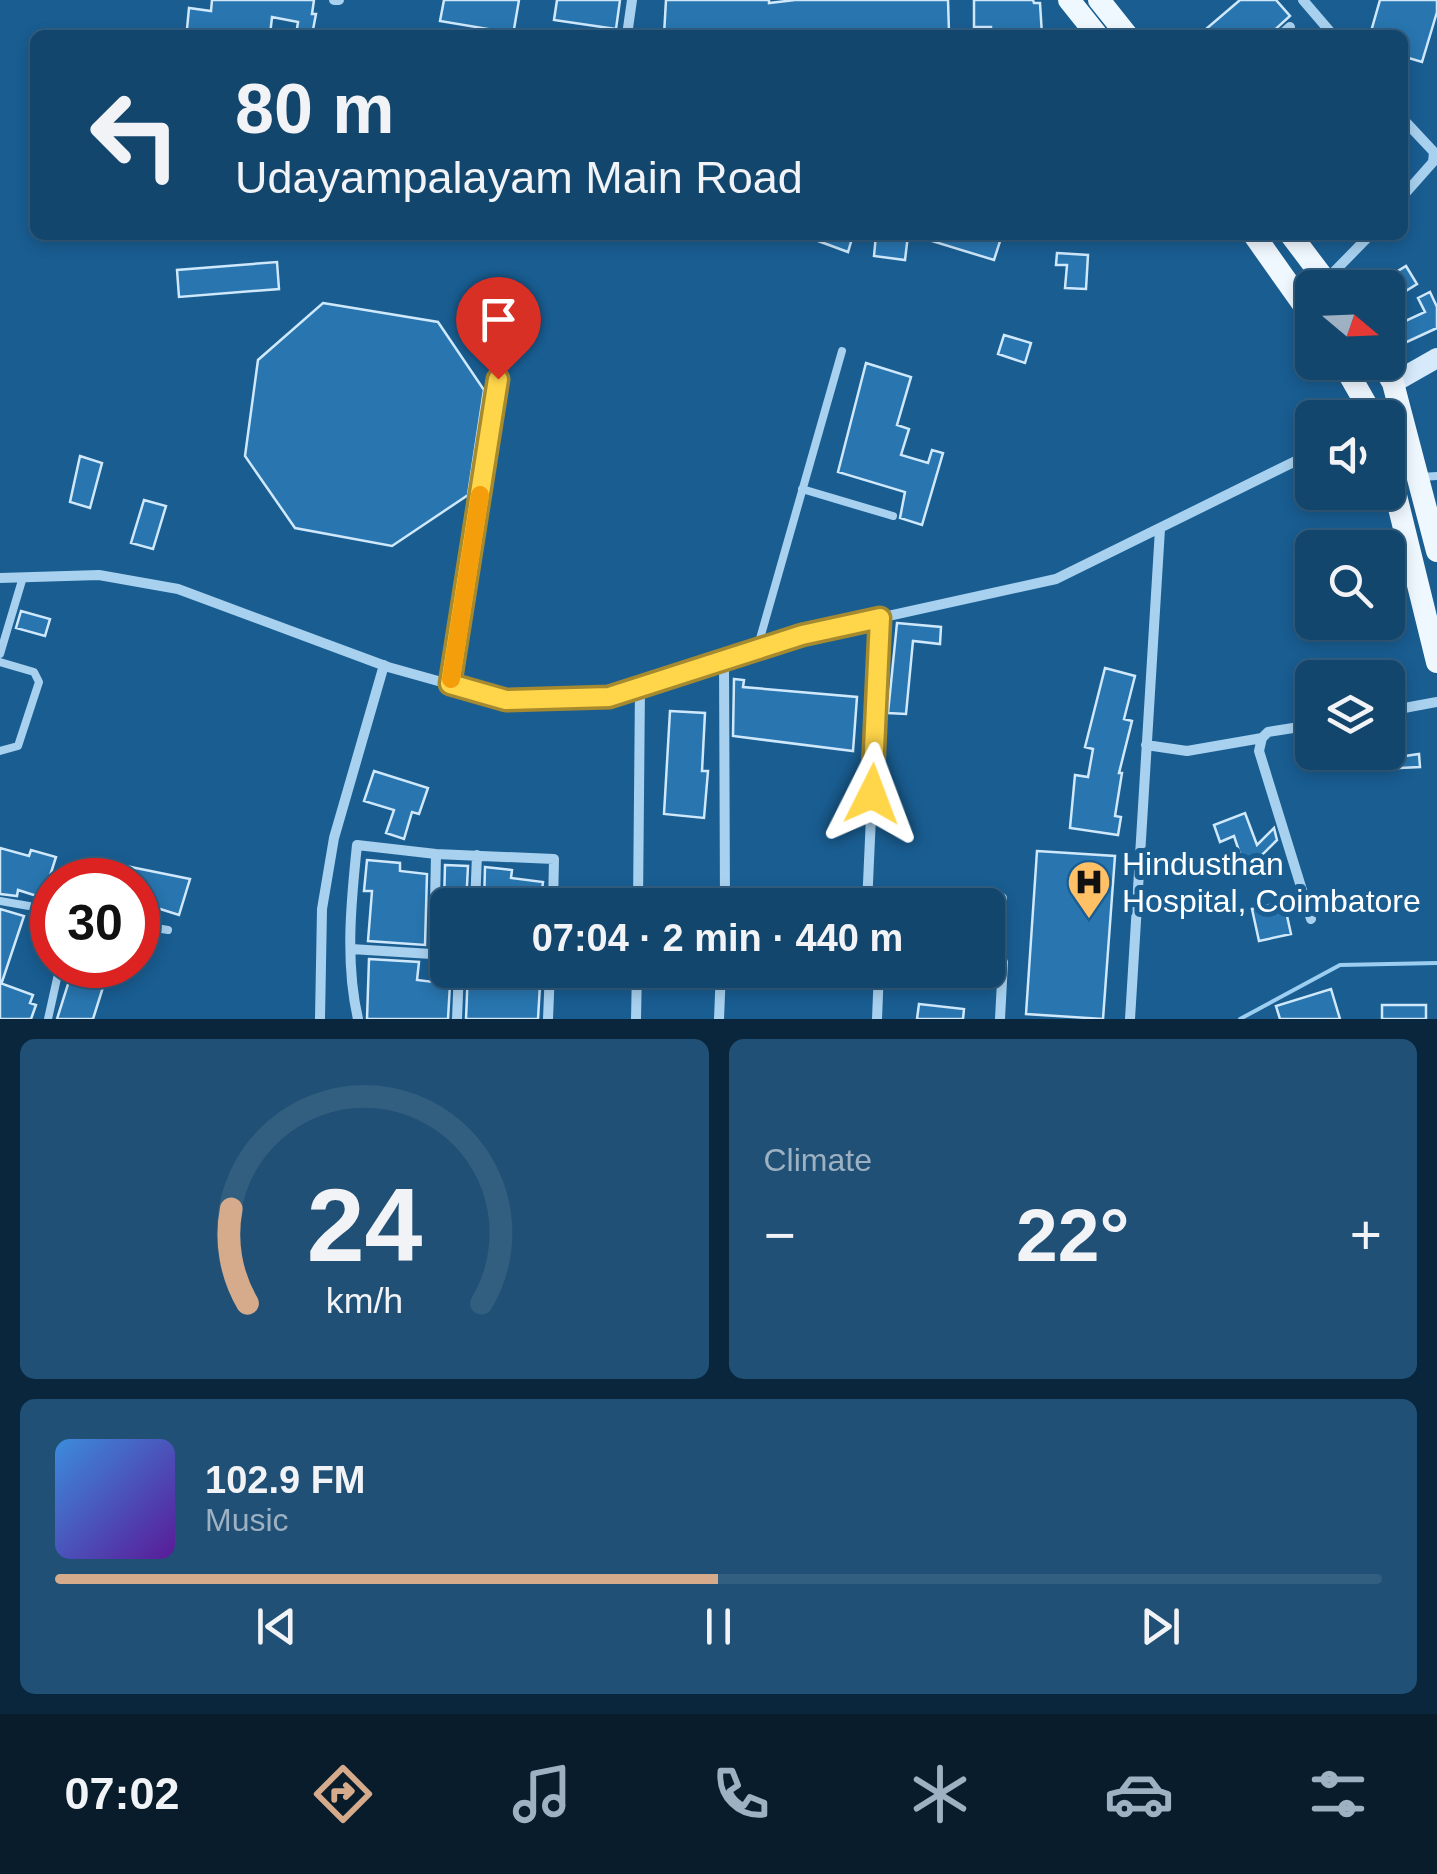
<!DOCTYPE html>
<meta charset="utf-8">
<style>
body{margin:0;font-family:Arial,sans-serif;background:#205075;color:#f1f3f6;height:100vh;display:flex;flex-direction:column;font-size:38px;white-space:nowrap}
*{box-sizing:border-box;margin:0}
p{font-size:32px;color:#9db1c2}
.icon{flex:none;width:55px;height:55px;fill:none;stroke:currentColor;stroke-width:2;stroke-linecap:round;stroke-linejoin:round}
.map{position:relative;height:1019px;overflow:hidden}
.side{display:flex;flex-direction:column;gap:20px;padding:20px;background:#0a263c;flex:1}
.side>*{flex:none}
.top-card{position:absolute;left:30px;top:30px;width:1378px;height:210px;border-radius:15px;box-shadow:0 5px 15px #0003,0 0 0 2px #325e80;background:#13466d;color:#f1f3f6;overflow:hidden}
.needle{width:65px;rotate:109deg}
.tools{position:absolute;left:1295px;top:270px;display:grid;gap:20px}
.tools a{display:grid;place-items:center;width:110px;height:110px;border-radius:15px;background:#13466d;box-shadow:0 5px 15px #0003,0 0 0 2px #325e80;font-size:50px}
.speed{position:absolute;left:30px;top:858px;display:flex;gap:20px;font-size:50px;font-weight:700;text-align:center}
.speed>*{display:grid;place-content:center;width:130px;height:130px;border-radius:50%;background:#13466d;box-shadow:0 5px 15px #0003,0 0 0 2px #325e80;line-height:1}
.speed .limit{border:15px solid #d22;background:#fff;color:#111}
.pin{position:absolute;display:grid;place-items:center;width:85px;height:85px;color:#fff;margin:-102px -42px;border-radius:50% 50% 50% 0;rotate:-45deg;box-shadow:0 0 10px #0007}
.pin .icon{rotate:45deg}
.me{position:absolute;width:110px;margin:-55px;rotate:3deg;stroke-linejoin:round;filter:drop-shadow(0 0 8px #0008)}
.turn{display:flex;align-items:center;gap:35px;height:210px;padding:0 40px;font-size:45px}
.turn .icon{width:130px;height:130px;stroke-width:2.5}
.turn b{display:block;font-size:70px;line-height:85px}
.big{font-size:75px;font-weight:600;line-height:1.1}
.side .tile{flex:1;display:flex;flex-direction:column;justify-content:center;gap:15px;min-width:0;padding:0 35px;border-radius:15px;background:#205075}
.side .dial{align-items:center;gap:0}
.dial svg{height:260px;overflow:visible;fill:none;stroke:#325e80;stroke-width:7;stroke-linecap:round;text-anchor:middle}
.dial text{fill:#f1f3f6;stroke:none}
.song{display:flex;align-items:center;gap:30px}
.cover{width:120px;height:120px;border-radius:15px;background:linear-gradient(135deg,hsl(210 70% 55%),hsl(270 70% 35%))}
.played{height:10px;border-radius:5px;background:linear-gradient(90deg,#d6ab8b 50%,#325e80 50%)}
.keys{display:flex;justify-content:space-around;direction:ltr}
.heat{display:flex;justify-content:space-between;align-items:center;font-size:55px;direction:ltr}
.side .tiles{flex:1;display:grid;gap:20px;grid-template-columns:1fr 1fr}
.tile:last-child{grid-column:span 2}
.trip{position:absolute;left:430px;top:888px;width:575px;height:100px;border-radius:15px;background:#13466d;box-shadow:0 5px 15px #0003,0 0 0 2px #325e80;font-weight:600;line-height:100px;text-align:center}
.menu{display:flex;height:160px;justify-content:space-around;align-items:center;background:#081c2c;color:#9db1c2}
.menu .icon{width:70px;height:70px}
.menu .selected{color:#d6ab8b}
.menu b{font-size:45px;color:#f1f3f6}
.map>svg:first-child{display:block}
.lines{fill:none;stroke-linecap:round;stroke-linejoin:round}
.stream{stroke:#9bcef1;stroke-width:4}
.building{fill:#2875af;stroke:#cfe8fb;stroke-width:2.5}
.lane{stroke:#a8d1ef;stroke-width:8}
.street{stroke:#a8d1ef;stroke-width:10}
.secondary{stroke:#d6eafb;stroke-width:20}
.primary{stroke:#f0f8ff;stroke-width:22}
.route-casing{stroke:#a68a30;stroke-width:25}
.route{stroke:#ffd54a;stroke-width:18}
.slow{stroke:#f59e0b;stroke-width:18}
.labels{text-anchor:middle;stroke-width:10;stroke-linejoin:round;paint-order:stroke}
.poi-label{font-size:32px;fill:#fff;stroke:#195d91;text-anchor:start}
</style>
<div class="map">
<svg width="1437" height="1019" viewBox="0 0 1437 1019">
<rect width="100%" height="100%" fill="#195d91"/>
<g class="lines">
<path class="stream" d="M1240 1019 1340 965 1437 963"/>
</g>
<path class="building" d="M212 0H314L312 14H316L312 35H296L298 22 272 17 270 35 187 29 189 8 211 11Z
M444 0H519L513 35H488V29L440 21Z
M557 0H620L616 29 554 20Z
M666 0H769V3L795 0H948L949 32H908V35H664Z
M974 0H1033L1034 3H1040L1042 35H991V27H974Z
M1240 0H1276L1290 16 1269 35H1199Z
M1380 0H1437V12L1422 62 1402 56V35H1370Z
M802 235H853L848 252Z
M876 235H908L905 260 874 256Z
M923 235H1002L994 260 922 238Z
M1057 253 1088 255 1086 289 1065 288 1067 265H1056Z
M277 262 279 289 179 297 177 270Z
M1406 266 1417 284 1388 302V288H1370Z
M1430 292 1437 307V328L1398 346 1388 322V313L1399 324 1425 312 1418 298Z
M323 303 438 322 484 390 468 495 392 546 295 528 245 456 258 360Z
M1004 335 1031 343 1025 363 998 354Z
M866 363 911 377 897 425 909 429 901 455 928 463 932 450 943 453 922 525 900 518 905 492 838 472Z
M80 456 102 463 90 508 70 502Z
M144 500 166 506 153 549 131 543Z
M21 611 50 619 45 636 16 628Z
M897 623 941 627 940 644 913 641 906 714 888 713Z
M1105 668 1135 676 1124 719 1132 721 1119 773H1122L1115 816 1121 817 1118 835 1070 828 1075 775 1088 777 1093 749 1085 747Z
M734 679 744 680 743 687 857 697 853 751 733 736Z
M670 711 705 713 702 771H708L704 818 664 814Z
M1370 752H1384V759L1419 754 1420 767 1357 770 1356 762 1370 761Z
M374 771 428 788 419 814 412 812 404 839 386 833 394 810 364 801Z
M1245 813 1257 845 1274 828 1277 840 1262 855 1239 863 1242 860 1234 836 1220 842 1214 825Z
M0 848 29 856 31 850 56 857 43 898 18 890 17 896 0 894Z
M1037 851 1115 856 1103 1019 1026 1014Z
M367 860 400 863V871L427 874 425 945 368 941 372 891H364Z
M116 864 190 879 179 915 157 908V905L138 902V880H113Z
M445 865 468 866 466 905H448V943H443Z
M485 867 512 870 511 878 543 882 540 905H484Z
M1284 902 1291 934 1259 941 1252 909Z
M0 909 24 916 2 982 0 981Z
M369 959 419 962 417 980 450 984 448 1019H367Z
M74 965H110L93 1019H57Z
M468 970H515L513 983 540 985 538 1019H466Z
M890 970H986L985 988 890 983Z
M0 983 33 995 30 1003 36 1005 31 1019H0Z
M1331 989 1340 1019H1280L1276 1006Z
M919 1004 964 1009 963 1019H917Z
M1382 1005H1426V1019H1382Z"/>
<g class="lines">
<path class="lane" d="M1421 477 1437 476
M802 489 893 516
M757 649 842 351
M0 654 23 577
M0 662 34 672 39 682 18 746 0 751
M0 901 52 910
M138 925 168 930
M48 1019 60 965"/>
<path class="street" d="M334 0H339
M1303 0 1333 35
M627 35 632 0
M1281 35 1290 27
M1402 118 1434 152 1433 162 1402 197
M1326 280 1370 235
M0 578 99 575 178 589 388 667 506 700 609 697 802 635 1056 579 1312 453
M724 658 725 905
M450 684 498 379
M1388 711 1437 702
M1146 745 1187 751 1262 738
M867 900 1002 898
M475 905 477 855
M638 905 640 686
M867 905 880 618
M1311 919 1259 751 1262 738 1268 732 1312 725
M351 949 448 955
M434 954 436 854
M320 1019 322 909 334 838 384 665
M358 1019C345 963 351 902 357 845L436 854 554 859 553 905
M457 1019 459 970
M548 1019 550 970
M636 1019 637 970
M719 1019 721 970
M877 1019 879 970
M1000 1019 1003 962
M1130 1019 1160 529"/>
<path class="secondary" d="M1393 383 1437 358"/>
<path class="primary" d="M1069 0 1097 35
M1099 0 1127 35
M1254 235 1312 317
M1291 235 1331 288
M1342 362 1374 418
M1381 362 1393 383 1437 551
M1388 463 1437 662"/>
</g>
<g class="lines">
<g class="route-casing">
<path id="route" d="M498 379 450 684 506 700 609 697 802 635 880 618 872 794"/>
</g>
<use href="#route" class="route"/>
<path class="slow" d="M451 679 480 495"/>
</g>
<defs>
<g id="hospital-pin" transform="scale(2.25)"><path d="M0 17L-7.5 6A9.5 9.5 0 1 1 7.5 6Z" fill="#ffc066" stroke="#195d91"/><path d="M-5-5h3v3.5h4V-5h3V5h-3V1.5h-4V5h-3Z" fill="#111"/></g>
</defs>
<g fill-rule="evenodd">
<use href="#hospital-pin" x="1089" y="882"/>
</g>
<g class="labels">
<g class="poi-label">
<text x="1122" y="875">Hindusthan<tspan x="1122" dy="37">Hospital, Coimbatore</tspan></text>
</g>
</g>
</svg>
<div class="tools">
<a><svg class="needle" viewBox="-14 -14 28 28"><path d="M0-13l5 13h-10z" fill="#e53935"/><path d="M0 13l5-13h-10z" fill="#9db1c2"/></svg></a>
<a><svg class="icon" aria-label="sound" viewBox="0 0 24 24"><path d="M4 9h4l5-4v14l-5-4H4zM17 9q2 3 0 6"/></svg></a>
<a><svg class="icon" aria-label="search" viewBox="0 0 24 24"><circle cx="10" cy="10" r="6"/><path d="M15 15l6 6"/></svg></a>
<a><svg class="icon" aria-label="layers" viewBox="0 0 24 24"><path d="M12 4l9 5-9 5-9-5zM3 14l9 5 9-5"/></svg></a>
</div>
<div class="speed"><div class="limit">30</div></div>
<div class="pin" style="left:498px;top:379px;background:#d93025"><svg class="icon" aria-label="arrive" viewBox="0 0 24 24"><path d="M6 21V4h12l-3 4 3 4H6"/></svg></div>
<svg class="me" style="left:872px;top:794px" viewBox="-20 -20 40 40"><path d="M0-17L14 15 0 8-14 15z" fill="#ffd54a" stroke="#fff" stroke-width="4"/></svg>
<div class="trip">07:04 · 2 min · 440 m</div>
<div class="top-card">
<div class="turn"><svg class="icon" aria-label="left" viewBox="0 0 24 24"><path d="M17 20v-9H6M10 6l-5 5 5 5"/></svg><div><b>80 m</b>Udayampalayam Main Road</div></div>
</div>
</div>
<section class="side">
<div class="tiles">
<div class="tile dial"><svg viewBox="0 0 100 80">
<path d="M14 69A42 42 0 1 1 86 69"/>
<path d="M14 69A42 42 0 0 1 9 40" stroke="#d6ab8b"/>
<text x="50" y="56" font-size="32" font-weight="700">24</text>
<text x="50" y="72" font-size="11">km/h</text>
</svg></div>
<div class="tile"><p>Climate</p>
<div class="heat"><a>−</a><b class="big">22°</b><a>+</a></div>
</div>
<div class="tile">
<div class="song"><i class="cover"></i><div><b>102.9 FM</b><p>Music</p></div></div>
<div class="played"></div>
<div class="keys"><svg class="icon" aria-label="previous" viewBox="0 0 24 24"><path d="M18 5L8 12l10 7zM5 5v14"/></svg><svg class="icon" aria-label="pause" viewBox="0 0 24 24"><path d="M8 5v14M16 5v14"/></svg><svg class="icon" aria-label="next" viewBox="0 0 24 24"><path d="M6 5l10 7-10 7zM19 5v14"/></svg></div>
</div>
</div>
</section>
<nav class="menu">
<b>07:02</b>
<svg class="icon selected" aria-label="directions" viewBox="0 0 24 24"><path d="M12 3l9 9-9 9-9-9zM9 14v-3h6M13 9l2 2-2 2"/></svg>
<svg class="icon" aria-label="music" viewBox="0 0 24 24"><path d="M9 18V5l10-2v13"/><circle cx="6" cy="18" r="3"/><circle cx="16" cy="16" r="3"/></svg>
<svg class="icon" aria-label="phone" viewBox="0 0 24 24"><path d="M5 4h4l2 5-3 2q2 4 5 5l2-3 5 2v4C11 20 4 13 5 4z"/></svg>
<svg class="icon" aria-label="climate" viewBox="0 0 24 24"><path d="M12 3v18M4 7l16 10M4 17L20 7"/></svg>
<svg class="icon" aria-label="car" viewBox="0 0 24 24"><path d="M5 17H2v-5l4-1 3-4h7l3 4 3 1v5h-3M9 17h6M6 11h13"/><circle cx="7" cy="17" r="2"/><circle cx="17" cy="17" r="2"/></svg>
<svg class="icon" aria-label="filters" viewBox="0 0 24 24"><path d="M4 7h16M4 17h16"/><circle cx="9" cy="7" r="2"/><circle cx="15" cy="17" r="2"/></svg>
</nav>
